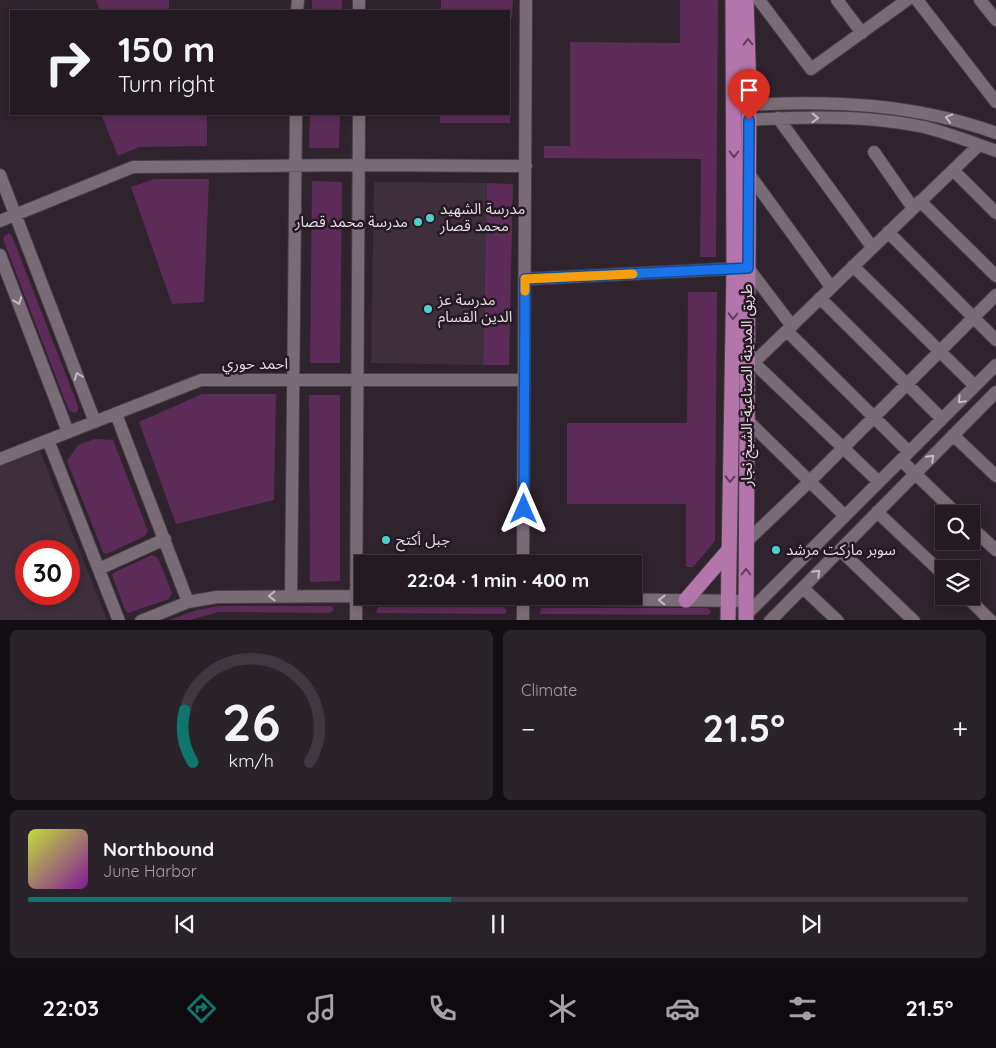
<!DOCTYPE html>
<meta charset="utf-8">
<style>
body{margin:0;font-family:Quicksand,"Noto Sans Arabic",sans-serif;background:#2b232a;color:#f1f3f6;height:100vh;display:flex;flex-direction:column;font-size:19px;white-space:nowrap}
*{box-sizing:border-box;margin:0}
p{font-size:16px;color:#a3a1a5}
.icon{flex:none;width:28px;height:28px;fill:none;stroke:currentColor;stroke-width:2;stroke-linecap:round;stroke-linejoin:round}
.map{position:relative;height:620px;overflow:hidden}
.sheet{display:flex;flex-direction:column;gap:10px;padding:10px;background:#130e13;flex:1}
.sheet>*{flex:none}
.banner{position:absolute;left:10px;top:10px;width:500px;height:105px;border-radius:0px;box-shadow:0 2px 8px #0003,0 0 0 1px #403840;background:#231a22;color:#f1f3f6;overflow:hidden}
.buttons{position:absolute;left:935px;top:505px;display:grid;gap:10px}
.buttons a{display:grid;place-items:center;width:45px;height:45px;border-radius:0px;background:#231a22;box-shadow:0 2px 8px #0003,0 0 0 1px #403840;font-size:25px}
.speed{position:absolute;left:15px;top:540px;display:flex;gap:10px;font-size:25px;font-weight:700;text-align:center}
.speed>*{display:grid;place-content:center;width:65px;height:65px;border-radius:50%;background:#231a22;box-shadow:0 2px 8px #0003,0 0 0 1px #403840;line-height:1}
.speed .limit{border:8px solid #d22;background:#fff;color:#111}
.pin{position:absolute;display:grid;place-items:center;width:42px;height:42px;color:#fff;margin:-51px -21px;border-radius:50% 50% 50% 0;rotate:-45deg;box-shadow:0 0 5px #0007}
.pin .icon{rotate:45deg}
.me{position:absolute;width:55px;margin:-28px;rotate:0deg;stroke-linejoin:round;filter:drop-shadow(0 0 4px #0008)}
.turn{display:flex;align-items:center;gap:18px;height:105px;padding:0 25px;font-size:22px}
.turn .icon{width:65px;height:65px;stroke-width:2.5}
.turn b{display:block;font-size:35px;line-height:42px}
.big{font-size:38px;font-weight:700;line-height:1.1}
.sheet .widget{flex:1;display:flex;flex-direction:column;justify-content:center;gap:8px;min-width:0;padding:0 18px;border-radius:8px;background:#2b232a}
.sheet .dial{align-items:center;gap:0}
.dial svg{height:130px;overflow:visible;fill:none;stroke:#403840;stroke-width:7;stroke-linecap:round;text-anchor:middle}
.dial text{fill:#f1f3f6;stroke:none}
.song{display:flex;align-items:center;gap:15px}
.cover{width:60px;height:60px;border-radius:8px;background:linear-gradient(135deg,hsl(70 70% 55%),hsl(290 70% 35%))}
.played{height:5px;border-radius:2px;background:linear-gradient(90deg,#0f766e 45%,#403840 45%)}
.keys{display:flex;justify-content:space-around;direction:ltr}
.heat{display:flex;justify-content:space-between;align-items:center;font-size:28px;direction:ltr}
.sheet .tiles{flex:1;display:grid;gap:10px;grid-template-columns:1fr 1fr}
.widget:last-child{grid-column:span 2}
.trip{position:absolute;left:354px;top:555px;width:288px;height:50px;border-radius:0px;background:#231a22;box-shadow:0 2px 8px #0003,0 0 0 1px #403840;font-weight:700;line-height:50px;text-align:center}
.menu{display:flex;height:80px;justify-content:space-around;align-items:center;background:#0e0a0e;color:#a3a1a5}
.menu .icon{width:35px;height:35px}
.menu .current{color:#0f766e}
.menu b{font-size:22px;color:#f1f3f6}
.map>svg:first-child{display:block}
.built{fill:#3f2e3c;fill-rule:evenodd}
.green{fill:#5d2b57}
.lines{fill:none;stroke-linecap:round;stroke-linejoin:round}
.minor-casing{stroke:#483e46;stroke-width:14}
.major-casing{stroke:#483e46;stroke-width:17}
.minor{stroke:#7a6c77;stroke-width:12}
.major{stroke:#b375aa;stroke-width:15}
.oneway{stroke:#5e3e59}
.oneway2{stroke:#c4bac1}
.route-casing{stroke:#114b97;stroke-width:12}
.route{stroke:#1a73e8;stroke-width:9}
.slow{stroke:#f59e0b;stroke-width:9}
.poi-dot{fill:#52cdce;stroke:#251923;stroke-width:2}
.labels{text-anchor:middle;stroke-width:5;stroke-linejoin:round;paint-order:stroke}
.poi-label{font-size:15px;fill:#e3dbe1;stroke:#251923;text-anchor:start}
.street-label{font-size:15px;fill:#e3dbe1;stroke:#251923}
</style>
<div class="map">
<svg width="996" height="621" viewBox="0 0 996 621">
<rect width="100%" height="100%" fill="#2f232d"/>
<path class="built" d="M374 182 487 183 483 365 371 363Z
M40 451 107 620H0V466ZM69 551V594H26V551Z"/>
<path class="green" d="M96 0H169V11H100Z
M312 0H342V11H312Z
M441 0H513L512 18H509V11H441Z
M680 0H718L716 257H700L701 159 544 158V146H570V42L680 43Z
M509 96H511L510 123H440V114H509Z
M101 114H207V146L140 147 118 156Z
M310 114H340L339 148H309Z
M154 179H209L204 302 172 304 131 187Z
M312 181 342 182 340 363H310Z
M487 183 513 184 509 365H483Z
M9 233 12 236 78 406V411L75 413 69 411 3 239 5 235Z
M688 292H717L715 541 693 567H686V504H567V423H687Z
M202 394H276L274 500 176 524 139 422Z
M309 395H340V581L310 582Z
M95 439 113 440 148 531 145 536 106 554 103 552 67 461 78 445Z
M152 555 158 558 172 593 169 599 128 613 125 610 112 575 115 572Z
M219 606H332L334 610 329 613 218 612 190 620H169L197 610Z
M378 607H504L507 611 505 614 378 613 376 612Z
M541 608H708L711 612 708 615 541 614 540 613Z"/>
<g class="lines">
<g class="minor-casing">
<path id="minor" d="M359 0V11
M759 0 811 69 907 0
M837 0 862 33
M917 0 996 102
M980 0 996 20
M297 11 298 0
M749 105C834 100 916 104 996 133
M778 118 872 247
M749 120C806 116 867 115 924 127 948 133 972 142 996 151
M874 152 913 208
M953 170 996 213
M749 174 831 287
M0 175 95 422
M920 201 996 276
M0 221 133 167 359 165 526 166
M888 232 996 340
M0 255 68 432
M853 266 975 386
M525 279 748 268 792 326
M820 298 942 419
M787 331 909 452
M754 363 879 482
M748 368 979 145
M116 414 188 602
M747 420 845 516
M953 435 996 476
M48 440 119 621
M0 459 201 380H524
M901 460 957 514
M877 512 944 575
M971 527 996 550
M746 542 810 481 996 295
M840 550 914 621
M523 564 526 0
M99 569 165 539
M803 588 838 621
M291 596 296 114
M966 596 991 621
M746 615 996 365
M141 621 188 602 217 597 356 596 746 601
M356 621 359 114
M523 621V596
M770 621 996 392"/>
</g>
<g class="major-casing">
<path id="major" d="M686 600 729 550
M728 621 734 269 733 0
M746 621 749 90 746 0"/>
</g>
<use href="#minor" class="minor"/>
<use href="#major" class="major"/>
</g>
<defs><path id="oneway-chevron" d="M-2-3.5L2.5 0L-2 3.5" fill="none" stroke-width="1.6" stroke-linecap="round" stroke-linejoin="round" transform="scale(1.25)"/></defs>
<g class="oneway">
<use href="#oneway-chevron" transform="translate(748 42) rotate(-92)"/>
<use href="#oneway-chevron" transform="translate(734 154) rotate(90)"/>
<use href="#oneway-chevron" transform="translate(733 316) rotate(91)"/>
<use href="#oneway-chevron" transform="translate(730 479) rotate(91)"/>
<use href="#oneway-chevron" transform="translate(746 572) rotate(-90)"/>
</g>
<g class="oneway2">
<use href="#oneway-chevron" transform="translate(815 118) rotate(2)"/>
<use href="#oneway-chevron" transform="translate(949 118) rotate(-165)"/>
<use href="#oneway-chevron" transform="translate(18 301) rotate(69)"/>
<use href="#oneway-chevron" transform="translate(78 376) rotate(-111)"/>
<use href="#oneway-chevron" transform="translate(961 400) rotate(135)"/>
<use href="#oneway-chevron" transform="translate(931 458) rotate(-45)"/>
<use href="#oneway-chevron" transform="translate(817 573) rotate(-45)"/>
<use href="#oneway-chevron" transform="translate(272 596) rotate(179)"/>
<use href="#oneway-chevron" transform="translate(662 600) rotate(-179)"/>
</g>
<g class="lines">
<g class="route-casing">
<path id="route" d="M524 509 525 279 748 268 749 120"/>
</g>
<use href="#route" class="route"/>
<path class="slow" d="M525 291V279L633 274"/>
</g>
<g class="poi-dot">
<circle cx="430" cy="218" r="5"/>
<circle cx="418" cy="222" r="5"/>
<circle cx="428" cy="309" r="5"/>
<circle cx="386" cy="540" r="5"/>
<circle cx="776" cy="550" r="5"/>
</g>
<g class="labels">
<g class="poi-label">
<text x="440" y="214">مدرسة الشهيد<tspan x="440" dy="17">محمد قصار</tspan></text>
<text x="408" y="227" text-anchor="end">مدرسة محمد قصار</text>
<text x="438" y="305">مدرسة عز<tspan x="438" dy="17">الدين القسام</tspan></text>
<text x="396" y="545">جبل أكتح</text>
<text x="786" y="555">سوبر ماركت مرشد</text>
</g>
<g class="street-label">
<text x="255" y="369">احمد حوري</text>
<text transform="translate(747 385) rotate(-90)" y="5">طريق المدينة الصناعية-الشيخ نجار</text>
</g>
</g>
</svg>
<div class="buttons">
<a><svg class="icon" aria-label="search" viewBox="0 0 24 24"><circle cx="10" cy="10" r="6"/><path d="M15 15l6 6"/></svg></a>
<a><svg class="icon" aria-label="layers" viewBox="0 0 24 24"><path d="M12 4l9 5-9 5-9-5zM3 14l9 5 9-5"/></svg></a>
</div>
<div class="speed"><div class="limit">30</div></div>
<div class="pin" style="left:749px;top:120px;background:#d93025"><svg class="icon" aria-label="arrive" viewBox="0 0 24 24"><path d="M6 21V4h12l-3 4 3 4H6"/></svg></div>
<svg class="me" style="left:524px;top:509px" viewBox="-20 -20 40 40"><path d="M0-17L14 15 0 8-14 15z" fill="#1a73e8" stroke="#fff" stroke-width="4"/></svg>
<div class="trip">22:04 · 1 min · 400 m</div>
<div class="banner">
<div class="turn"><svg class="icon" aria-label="right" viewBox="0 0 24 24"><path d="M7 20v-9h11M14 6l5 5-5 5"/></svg><div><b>150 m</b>Turn right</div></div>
</div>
</div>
<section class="sheet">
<div class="tiles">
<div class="widget dial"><svg viewBox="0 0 100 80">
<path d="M14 69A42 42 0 1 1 86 69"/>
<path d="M14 69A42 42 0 0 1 9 37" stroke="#0f766e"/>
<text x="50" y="56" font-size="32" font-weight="700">26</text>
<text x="50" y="72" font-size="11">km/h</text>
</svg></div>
<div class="widget"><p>Climate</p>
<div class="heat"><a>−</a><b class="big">21.5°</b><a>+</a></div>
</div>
<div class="widget">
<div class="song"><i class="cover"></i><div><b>Northbound</b><p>June Harbor</p></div></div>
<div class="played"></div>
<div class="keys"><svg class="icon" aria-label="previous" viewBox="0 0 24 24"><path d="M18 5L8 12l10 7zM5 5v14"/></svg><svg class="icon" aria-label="pause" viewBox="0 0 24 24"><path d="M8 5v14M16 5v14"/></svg><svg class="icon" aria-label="next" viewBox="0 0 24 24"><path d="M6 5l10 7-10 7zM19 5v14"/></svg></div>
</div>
</div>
</section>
<nav class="menu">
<b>22:03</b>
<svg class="icon current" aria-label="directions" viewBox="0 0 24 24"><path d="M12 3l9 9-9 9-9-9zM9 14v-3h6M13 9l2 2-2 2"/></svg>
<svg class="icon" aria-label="music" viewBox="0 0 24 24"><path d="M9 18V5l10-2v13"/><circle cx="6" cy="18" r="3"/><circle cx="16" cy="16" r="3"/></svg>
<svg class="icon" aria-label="phone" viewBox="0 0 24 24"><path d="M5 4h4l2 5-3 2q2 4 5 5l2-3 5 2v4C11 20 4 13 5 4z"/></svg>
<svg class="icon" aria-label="climate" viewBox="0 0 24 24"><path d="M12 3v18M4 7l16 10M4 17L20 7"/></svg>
<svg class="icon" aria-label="car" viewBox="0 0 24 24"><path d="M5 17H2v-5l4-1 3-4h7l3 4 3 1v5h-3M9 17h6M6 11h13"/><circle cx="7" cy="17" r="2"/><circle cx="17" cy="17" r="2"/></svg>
<svg class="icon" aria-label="filters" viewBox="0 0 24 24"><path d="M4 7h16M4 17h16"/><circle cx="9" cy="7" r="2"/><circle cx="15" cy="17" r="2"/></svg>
<b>21.5°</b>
</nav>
